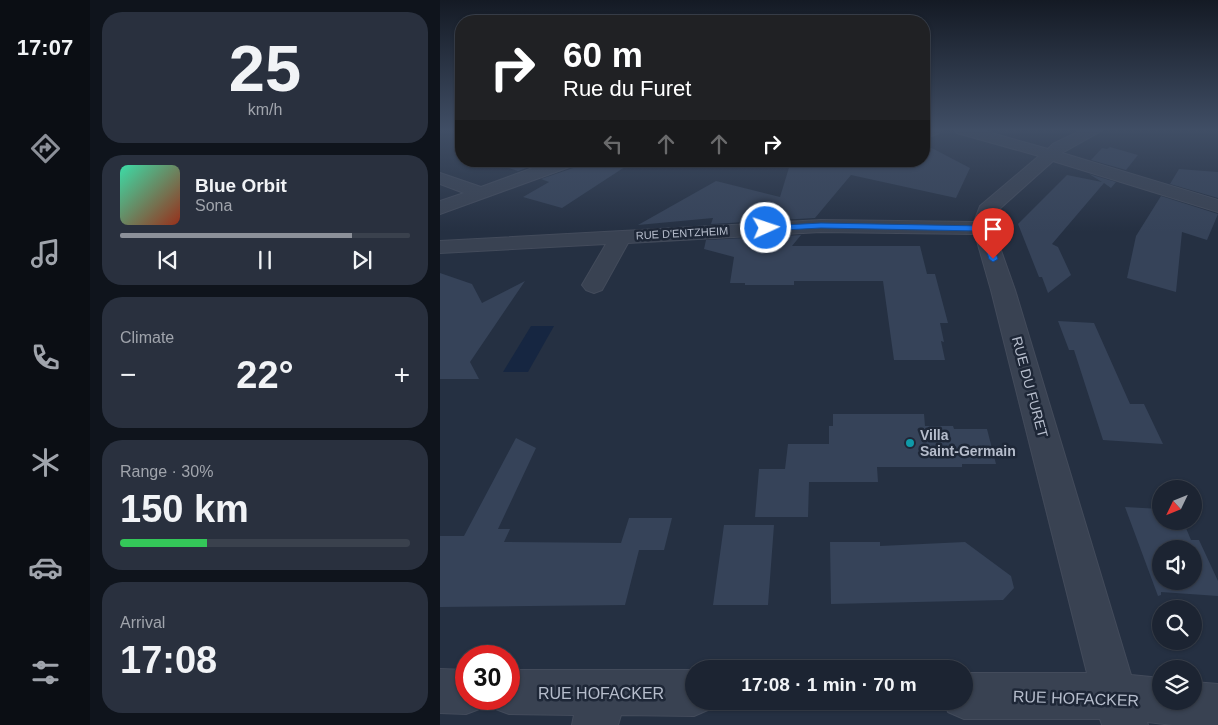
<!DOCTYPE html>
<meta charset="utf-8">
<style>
body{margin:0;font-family:Helvetica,sans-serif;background:#29303e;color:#f1f3f6;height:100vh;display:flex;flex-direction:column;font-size:19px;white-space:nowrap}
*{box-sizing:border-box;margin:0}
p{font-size:16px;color:#a0a4ac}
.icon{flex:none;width:28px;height:28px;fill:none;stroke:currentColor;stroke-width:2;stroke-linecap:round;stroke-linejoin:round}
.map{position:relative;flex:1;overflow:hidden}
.sheet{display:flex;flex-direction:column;gap:12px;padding:12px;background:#0f141c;width:350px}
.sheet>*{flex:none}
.guide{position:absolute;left:15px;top:15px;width:475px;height:152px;border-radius:20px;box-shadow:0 1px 4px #0004,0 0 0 1px #3a414d;background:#202124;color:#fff;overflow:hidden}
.needle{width:32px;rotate:227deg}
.buttons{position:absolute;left:712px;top:480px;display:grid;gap:10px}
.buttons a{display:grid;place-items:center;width:50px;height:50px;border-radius:50%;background:#1c2432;box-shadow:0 1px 4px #0004,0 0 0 1px #3a414d;font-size:25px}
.speed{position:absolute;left:15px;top:645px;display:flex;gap:10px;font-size:25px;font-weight:700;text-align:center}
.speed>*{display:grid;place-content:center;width:65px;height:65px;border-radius:50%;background:#1c2432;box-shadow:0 1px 4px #0004,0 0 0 1px #3a414d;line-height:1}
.speed .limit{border:8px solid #d22;background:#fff;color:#111}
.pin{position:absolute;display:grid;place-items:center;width:42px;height:42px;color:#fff;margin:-51px -21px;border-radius:50% 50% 50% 0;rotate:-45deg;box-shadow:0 0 5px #0007}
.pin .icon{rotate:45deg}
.me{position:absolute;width:55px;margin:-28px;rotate:87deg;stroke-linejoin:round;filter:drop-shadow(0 0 4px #0008)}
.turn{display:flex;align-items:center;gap:18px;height:105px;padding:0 25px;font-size:22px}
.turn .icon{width:65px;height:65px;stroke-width:2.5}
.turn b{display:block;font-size:35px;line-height:42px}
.lanes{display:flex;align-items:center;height:48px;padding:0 25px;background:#0003;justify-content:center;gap:25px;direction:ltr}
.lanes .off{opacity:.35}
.big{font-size:38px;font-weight:800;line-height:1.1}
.sheet .card{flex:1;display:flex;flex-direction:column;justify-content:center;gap:8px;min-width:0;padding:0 18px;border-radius:20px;background:#29303e}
.sheet .dial{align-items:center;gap:0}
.dial b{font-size:65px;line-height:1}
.song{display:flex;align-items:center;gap:15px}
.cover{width:60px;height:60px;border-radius:8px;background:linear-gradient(135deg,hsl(160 70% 55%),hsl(10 70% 35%))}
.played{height:5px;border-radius:2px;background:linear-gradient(90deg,#8c9099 80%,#3a414d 80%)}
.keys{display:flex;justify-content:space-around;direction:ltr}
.heat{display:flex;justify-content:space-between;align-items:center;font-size:28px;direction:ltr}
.charge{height:8px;border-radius:4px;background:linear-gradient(90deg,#34c759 30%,#3a414d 0)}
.trip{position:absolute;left:245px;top:660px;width:288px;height:50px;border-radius:25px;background:#1c2432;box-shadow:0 1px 4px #0004,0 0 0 1px #3a414d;font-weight:800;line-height:50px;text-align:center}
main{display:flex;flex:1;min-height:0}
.menu{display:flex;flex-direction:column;width:90px;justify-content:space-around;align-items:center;background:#0b0e14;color:#a0a4ac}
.menu .icon{width:35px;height:35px}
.menu .current{color:#8c9099}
.menu b{font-size:22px;color:#f1f3f6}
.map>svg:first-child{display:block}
.water{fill:#162641}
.building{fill:#364359;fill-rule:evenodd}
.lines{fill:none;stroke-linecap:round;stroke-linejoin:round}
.street-casing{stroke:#434b5b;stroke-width:2}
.street{fill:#394252;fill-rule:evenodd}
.route{fill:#1a73e8;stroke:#114b97}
.culture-dot{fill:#0f9aa8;stroke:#1e2737;stroke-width:2}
.labels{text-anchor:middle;stroke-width:5;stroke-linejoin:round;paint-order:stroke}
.far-street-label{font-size:11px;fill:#b6bdcc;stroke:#1e2737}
.street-label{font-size:14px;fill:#b6bdcc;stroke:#1e2737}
.poi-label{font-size:14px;font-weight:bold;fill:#b6bdcc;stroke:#1e2737;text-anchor:start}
.near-street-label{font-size:16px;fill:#b6bdcc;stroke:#1e2737}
</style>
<main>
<nav class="menu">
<b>17:07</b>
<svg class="icon current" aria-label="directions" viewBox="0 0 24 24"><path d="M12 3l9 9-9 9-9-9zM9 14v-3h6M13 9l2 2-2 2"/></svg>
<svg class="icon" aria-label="music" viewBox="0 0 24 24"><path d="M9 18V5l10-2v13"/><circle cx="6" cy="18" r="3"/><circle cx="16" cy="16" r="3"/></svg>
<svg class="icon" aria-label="phone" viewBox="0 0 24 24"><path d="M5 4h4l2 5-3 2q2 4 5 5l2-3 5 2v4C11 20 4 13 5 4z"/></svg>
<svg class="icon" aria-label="climate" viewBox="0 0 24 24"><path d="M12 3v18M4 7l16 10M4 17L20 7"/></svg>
<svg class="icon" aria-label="car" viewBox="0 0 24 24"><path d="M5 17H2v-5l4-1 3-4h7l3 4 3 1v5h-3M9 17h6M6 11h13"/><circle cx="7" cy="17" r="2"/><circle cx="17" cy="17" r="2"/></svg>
<svg class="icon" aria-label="filters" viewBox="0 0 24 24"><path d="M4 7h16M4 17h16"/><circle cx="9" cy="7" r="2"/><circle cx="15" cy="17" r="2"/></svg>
</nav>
<section class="sheet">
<div class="card dial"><b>25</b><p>km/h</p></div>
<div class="card">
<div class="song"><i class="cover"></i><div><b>Blue Orbit</b><p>Sona</p></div></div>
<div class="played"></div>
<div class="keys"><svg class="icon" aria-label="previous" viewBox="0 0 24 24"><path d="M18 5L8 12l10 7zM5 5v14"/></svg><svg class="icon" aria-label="pause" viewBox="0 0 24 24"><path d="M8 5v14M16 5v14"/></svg><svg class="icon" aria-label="next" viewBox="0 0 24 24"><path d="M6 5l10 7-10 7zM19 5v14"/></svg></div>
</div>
<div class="card"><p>Climate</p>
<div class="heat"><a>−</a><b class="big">22°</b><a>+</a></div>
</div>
<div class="card"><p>Range · 30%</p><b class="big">150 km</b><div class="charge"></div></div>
<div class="card"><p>Arrival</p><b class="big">17:08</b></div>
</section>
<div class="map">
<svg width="778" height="725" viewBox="0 0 778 725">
<rect width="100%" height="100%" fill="#253042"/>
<path class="water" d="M91 326H114L88 372H63Z"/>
<path class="building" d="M484 144 530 168 516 198 411 175 375 218 271 224 273 218 198 225 276 181 340 197 351 161H484Z
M670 147 698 155 686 170 651 160 662 148 667 149Z
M63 161H106L78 171 63 166Z
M139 161H194L122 208 83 197 109 182 101 179 136 167Z
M739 169 778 172V198L730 184Z
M649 174 676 182 671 188 664 183 612 244 618 247 631 275 608 293 602 277H599L578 224 627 175 662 182Z
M721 196 778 214 767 240 742 232 736 292 687 278 696 236Z
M361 235 352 246H480L487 274H495L508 323H500L504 342 501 341 505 360H454L443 281H354V285H305V283H290L294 257 264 249 266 240Z
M0 273 32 284 42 303 85 281 30 362 39 379H0Z
M618 321 654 323 690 404H704L723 444 663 440 634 350H629Z
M393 414H484L485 426H513L514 429H547L556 464H522V467H437L438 482H369L368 517H315L319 469H345L348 444H389V426H393Z
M76 438 96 448 58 529H70L64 542 181 543 189 518H232L224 550H199L185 605 0 607V536H24Z
M685 507 721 509V521H743L751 540H759L778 581V596L721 592V595L718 596ZM721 549H754V581H721Z
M284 525H334L328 605H273Z
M390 542H440V546L525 542 571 576 574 588 563 600 391 604Z"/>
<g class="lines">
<g class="street-casing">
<path id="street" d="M484 130H501L499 133 484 139Z
M515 130H541L608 149 613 144 642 130H663L622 153 778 200V212L613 161 556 212 554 218 553 228 575 290 691 675 721 678V701H754V682L778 684V725H733L707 722 708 725H662L660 719H524L508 712 504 701H524V673H647L551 290 535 234 381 232 188 243 162 290 154 293 146 290 142 285 166 244 0 253V241L381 220 534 222 540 206 599 156 517 133Z
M112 161H137L135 165 0 214V201L24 193 0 184V173L41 187Z
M0 669 26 670V699H46L42 708 26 714 0 713Z
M69 670H254V701H273L270 709 254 716 181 715 178 725H132L134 715 69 714 53 708 49 699H69Z"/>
</g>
<use href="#street" class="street"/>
</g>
<linearGradient id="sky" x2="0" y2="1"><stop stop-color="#141a24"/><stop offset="0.56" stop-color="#404e65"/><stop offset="1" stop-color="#404e65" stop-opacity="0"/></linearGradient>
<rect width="778" height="232" fill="url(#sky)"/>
<path class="route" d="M381 223 543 226 547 228 558 259 553 262 549 259 540 231 381 228 326 231 322 228 326 226Z"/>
<circle class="culture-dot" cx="470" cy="443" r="5"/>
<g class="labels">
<g class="far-street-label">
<text transform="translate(242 233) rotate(-3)" y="4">RUE D'ENTZHEIM</text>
</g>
<g class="street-label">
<text transform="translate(590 387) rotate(75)" y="5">RUE DU FURET</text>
</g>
<g class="poi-label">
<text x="480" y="440">Villa<tspan x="480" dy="16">Saint-Germain</tspan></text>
</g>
<g class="near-street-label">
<text x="161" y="699">RUE HOFACKER</text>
<text transform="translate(636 698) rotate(2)" y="6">RUE HOFACKER</text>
</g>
</g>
</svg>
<div class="buttons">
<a><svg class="needle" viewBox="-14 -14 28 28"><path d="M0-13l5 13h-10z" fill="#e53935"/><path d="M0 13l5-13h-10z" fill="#a0a4ac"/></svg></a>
<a><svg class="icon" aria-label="sound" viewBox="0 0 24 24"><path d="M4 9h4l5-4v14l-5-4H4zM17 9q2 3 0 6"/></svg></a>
<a><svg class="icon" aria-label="search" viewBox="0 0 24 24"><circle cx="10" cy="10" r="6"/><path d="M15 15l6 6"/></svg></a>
<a><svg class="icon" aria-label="layers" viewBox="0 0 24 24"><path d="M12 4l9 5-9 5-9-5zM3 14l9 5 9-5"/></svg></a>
</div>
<div class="speed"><div class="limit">30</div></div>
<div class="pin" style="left:553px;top:259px;background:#d93025"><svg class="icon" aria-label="arrive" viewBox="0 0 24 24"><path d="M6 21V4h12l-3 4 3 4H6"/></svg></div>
<svg class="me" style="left:326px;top:228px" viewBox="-20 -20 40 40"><circle r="17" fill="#1a73e8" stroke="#fff" stroke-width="3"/><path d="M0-11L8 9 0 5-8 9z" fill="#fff"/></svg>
<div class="trip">17:08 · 1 min · 70 m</div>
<div class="guide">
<div class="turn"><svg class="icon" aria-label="right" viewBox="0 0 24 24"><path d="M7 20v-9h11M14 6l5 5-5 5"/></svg><div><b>60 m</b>Rue du Furet</div></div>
<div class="lanes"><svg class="icon off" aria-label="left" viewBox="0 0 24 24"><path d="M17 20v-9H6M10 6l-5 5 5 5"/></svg><svg class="icon off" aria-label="ahead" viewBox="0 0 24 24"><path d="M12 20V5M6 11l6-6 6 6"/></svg><svg class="icon off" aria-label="ahead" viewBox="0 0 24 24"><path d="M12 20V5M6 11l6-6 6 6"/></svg><svg class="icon" aria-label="right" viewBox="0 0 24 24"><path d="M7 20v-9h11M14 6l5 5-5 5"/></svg></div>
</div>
</div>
</main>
